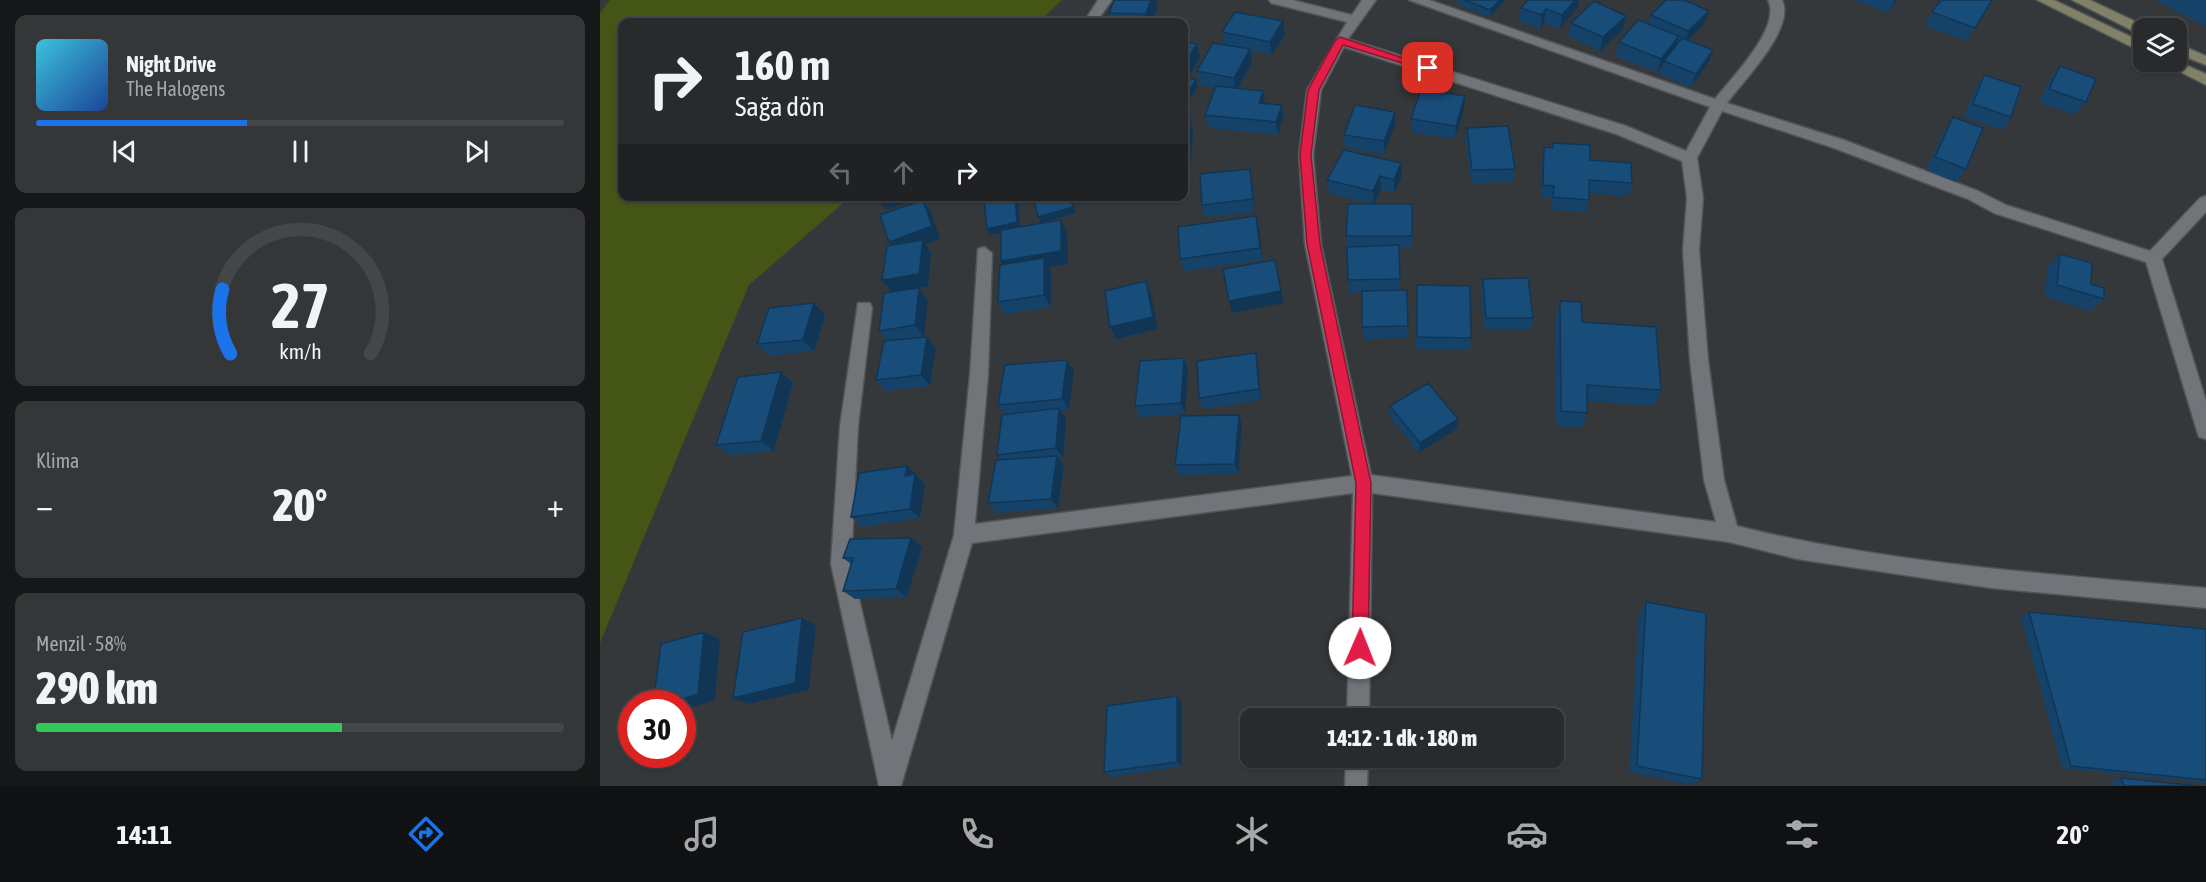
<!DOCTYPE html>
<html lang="tr">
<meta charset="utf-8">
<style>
body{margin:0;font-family:"Asap Condensed",sans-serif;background:#343638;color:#f1f3f6;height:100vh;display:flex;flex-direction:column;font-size:22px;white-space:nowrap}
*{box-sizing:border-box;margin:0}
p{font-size:20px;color:#a5a7a9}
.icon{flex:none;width:33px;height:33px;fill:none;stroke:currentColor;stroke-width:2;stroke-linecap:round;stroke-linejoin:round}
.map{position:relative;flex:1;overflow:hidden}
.sheet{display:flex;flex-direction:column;gap:15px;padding:15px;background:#161718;width:600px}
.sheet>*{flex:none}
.banner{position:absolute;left:18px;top:18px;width:570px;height:183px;border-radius:12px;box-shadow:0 2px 4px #0004,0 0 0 2px #444648;background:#282a2c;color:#f1f3f6;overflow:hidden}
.controls{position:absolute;left:1533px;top:18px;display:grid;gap:12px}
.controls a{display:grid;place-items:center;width:54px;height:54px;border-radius:12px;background:#282a2c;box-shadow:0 2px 4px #0004,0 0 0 2px #444648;font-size:30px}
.speed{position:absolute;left:18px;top:690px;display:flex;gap:12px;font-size:30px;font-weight:700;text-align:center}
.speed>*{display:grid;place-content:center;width:78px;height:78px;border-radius:50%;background:#282a2c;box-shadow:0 2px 4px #0004,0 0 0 2px #444648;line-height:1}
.speed .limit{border:9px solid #d22;background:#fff;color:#111}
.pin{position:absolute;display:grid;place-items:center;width:51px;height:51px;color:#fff;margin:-26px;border-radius:12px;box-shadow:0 3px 9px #0006}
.me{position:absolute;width:66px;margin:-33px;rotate:1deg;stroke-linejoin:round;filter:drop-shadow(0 0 4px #0008)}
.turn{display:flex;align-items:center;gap:21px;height:126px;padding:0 18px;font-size:27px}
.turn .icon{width:78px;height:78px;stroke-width:2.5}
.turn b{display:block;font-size:42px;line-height:51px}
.lanes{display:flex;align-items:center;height:57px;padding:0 18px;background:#0003;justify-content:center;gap:30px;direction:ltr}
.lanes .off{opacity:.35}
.big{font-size:45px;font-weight:800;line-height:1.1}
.sheet .card{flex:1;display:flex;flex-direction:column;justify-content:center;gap:9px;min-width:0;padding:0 21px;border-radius:12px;background:#343638}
.sheet .dial{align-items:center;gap:0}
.dial svg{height:156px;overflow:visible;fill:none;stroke:#444648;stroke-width:7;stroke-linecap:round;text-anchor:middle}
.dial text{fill:#f1f3f6;stroke:none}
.song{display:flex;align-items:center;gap:18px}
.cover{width:72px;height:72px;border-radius:9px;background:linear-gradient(135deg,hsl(190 70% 55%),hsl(220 70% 35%))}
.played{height:6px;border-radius:3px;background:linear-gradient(90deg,#1a73e8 40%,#444648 40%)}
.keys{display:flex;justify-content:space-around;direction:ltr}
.heat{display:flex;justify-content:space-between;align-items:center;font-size:33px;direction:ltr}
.charge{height:9px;border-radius:4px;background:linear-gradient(90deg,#34c759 58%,#444648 0)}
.trip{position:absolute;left:640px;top:708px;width:324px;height:60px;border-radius:12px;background:#282a2c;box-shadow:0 2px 4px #0004,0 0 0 2px #444648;font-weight:800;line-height:60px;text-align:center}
.tab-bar{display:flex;height:96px;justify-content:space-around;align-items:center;background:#101112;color:#a5a7a9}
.tab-bar .icon{width:42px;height:42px}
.tab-bar .active{color:#1a73e8}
.tab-bar b{font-size:27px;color:#f1f3f6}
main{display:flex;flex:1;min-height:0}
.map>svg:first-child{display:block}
.green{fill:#445516}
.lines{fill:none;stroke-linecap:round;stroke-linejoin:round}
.street-casing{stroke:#515456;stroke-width:3}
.secondary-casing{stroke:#515456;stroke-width:3}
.street{fill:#717478;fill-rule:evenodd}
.secondary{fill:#828066;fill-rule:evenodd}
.wall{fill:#154269}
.shaded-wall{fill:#113655}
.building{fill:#184d7a;stroke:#113655;stroke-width:1.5}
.route{fill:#e11d48;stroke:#92132f;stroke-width:1.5}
</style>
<main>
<section class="sheet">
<div class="card">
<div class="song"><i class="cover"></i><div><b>Night Drive</b><p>The Halogens</p></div></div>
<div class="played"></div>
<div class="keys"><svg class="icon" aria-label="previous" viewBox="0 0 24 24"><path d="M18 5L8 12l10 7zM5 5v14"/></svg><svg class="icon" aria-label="pause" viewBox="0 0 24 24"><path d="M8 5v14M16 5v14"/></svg><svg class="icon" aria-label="next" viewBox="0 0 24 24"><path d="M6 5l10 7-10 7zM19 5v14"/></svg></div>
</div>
<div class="card dial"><svg viewBox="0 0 100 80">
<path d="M14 69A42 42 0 1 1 86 69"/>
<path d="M14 69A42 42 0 0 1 10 36" stroke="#1a73e8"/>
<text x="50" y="56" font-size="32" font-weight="700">27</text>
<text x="50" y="72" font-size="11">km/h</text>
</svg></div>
<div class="card"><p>Klima</p>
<div class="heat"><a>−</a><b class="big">20°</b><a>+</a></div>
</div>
<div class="card"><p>Menzil · 58%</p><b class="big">290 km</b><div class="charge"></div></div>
</section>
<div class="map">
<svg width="1606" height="786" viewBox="0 0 1606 786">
<rect width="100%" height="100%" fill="#35383b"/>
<path class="green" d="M10 0H462L439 22H22V196L250 197 149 285 0 643V13Z"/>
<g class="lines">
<g class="street-casing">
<path id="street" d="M498 0H512L496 22H484Z
M669 0H692L752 15 762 0H776L748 39 1026 126 1086 151 1110 107 809 0H829L1115 99C1132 77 1182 27 1168 0H1182C1196 28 1144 80 1127 103L1244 140 1378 191 1406 205 1550 251 1600 198 1606 196V212L1562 259 1606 401V439L1599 437 1597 431 1546 262 1394 213 1368 199 1234 148 1122 111 1097 158 1103 198 1099 250 1108 360 1124 480 1137 526C1290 564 1449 574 1606 588V608L1391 588 1197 559 1129 542 772 493 769 718H747L753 493 372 543 301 786H279L231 564 240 426 258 303H270L272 308 258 426 251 564 292 741 354 535 370 375 378 249 384 247 392 253 388 375 375 524 752 476 705 244 699 155 707 90 747 22 671 3ZM744 47 1016 134 1082 161 1087 198 1083 250 1090 360 1104 480 1116 522 771 475 721 244 713 155 721 90Z
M746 758H768L767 786H745Z"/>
</g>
<g class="secondary-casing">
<path id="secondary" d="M1437 0H1454L1544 43V53Z
M1472 0H1490L1549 28H1544V35L1539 34Z
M1576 43 1606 56V65L1576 53Z
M1576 61 1606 74V85L1561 62Z"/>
</g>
<use href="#street" class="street"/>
<use href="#secondary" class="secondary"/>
</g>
<path class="wall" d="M857 0H904V2L890 17 857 4Z
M928 0H979L978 7 960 29 944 23 940 29 919 21 921 8Z
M1254 0H1298L1288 13Z
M1392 0 1366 41 1325 26 1332 12Z
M1555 0H1606V26Z
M558 5 552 22H512L509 13Z
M1051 15 1104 24 1088 40 1113 50 1108 63 1091 87 1060 75 1062 66 1057 72 1015 56 1019 42 1048 24Z
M1026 16 1023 29 1000 51 968 36 971 23Z
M622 32 685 35 672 55 650 50 652 62 638 89 663 91 665 103 682 105 683 118 678 135 608 128 605 115 616 88 600 85 597 71 624 44Z
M1460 66 1486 102 1475 115 1439 102 1450 80Z
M1384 75 1411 117 1402 130 1364 117 1375 89Z
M864 109 855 139 811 132V119Z
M1353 117 1366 169 1356 182 1326 170 1344 131Z
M584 118 593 131 589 180 584 181Z
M795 125 784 154 745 148 744 135Z
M867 128 915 169 913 182 871 183 866 141Z
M953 143 990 160 1032 183 1028 196 989 193V200L986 212 951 210V198H941L942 160 944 147 952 148Z
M801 163 802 176 794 193 781 189 774 204 729 193 727 180Z
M650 169 652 182 655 212 605 217 602 205Z
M433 196H471L476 213 442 223 467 232 468 264 449 267 451 271V307L405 314 398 302 402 265 401 233 390 235 418 200 420 226 441 223Z
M812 204V248H799L800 290H807V338L763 339 762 292 749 293 746 236Z
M331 212 340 239 326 244 331 253 328 286 309 289 319 288 328 300 324 337H327L336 348 330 386 286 391 276 380 288 341 279 331 291 292V245Z
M656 216 663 260 584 271 580 259Z
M1460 254 1491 284 1504 299 1491 311 1445 297 1448 266Z
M883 279 933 318 930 330H884L881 291Z
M817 285 871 338 870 350 816 349Z
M960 301 982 322 1061 390 1054 406 987 401V413L982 428 956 426V317Z
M225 315 214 351 169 356 157 344Z
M658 364 661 400 603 409 599 398Z
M588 370 585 414 540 417 535 406Z
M474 371 469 410 461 411 466 419 463 458 459 459 464 466 458 508 397 513 388 503 401 460 397 455 405 414 398 405Z
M193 383 174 451 130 455 116 445Z
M790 406 858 419 857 429 819 453 790 417Z
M642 426 638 474 579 475 575 465Z
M307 466 325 484 320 518 263 527 251 517Z
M311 538 322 547 307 597 255 599 243 591 251 564 243 558Z
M1046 602 1102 779 1092 785 1029 772 1039 613Z
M1429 612 1606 629V783L1462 768 1421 616Z
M582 702V766L512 777 504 772Z
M1521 778 1598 786H1514L1512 780Z"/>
<path class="shaded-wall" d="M551 0H556L558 5 552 22H548L546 14Z
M900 0H904V2L890 17V10Z
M975 0H979L978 7 960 29 962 15Z
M1295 0H1298L1288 13Z
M946 9 944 23 940 29 942 15Z
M1109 11 1104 24 1084 45 1088 31Z
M1026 16 1023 29 1000 51 1003 37Z
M683 21 685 35 672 55 670 42Z
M1079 36 1075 49 1064 61 1062 66 1057 72 1061 59Z
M597 44 600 58 586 80 584 66Z
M650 49 652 62 636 91 634 78Z
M1113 50 1108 63 1091 87 1096 74Z
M596 80 598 87 584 108V98Z
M663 91 665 104 659 103Z
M865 96 864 109 855 139 856 126Z
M682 105 683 118 678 135 676 122Z
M795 112V125L784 154V141Z
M590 118 593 131 589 180 586 167Z
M801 163 802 176 794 193V180Z
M650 169 652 182 655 212 653 199Z
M780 176 781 189 774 204 773 191Z
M281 196H328L286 210 277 198Z
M415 196H416L418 200 421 228 390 235 387 229Z
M470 196H471L476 213 441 223 438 217Z
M323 200 331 212 340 239 326 244 331 253 328 286 292 292 282 280 298 254 289 242Z
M656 216 659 229 663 260 660 248Z
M461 220 467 232 468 264 449 267 451 271V307L444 295 408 274 401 261Z
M546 281 551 293 558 329 516 339 510 327Z
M319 288 328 300 324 337 315 325Z
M681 291 684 303 632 313 629 301Z
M214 303 225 315 214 351 203 340Z
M327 337 336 348 330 386 321 375Z
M656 353 658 364 661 400 659 389Z
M584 358 588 370 585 414 581 403Z
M467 360 474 371 469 410 462 399Z
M181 372 193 383 174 451 161 441Z
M459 408 466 419 463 458 456 448Z
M639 415 642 426 638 474 635 464Z
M858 419 857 429 819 453 820 443Z
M457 456 464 466 458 508 451 499Z
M307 466 325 484 320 518 310 509 305 476Z
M311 538 322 547 307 597 296 589Z
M202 618 216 625 209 690 149 704 133 698Z
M104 632 120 639 115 700 82 710V704H66Z
M577 696 582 702V766L577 762Z"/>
<path class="building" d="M514 0H551L546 14 509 13Z
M865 0H900L890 10Z
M928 0H975L962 15 946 9 942 15 921 8Z
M1066 0H1084L1109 11 1088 31 1051 15Z
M1341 0H1392L1375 28 1332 12Z
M994 1 1026 16 1003 37 971 23Z
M635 12 683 21 670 42 622 32Z
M1038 20 1079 36 1061 59 1019 42Z
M1082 38 1113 50 1096 74 1064 61Z
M584 42 597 44 584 66Z
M613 43 650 49 634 78 597 71Z
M1460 66 1496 79 1486 102 1449 89Z
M1384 75 1421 87 1411 117 1373 104Z
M584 77 596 80 584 98Z
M616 86 663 91 659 103 682 105 676 122 605 115Z
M821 89 865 96 856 126 811 119Z
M755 105 795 112 784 141 744 135Z
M1353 117 1383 128 1366 169 1335 157Z
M584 118H590L586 167 584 168Z
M908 126 915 169 872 170 867 128Z
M953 143 990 145V160L1031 163 1032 183 989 180V200L953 197 954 186 943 185 944 147 953 148Z
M744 150 801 163 794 180 780 176 773 191 727 180Z
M650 169 653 199 602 205 600 174Z
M397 196H415L417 222 387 229 384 199Z
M433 196H470L473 207 438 217Z
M323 200 332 226 289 242 280 215Z
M748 204H812V236H746Z
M656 216 660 248 580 259 578 227Z
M461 220V251L401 261V230Z
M323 240 319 274 282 280 287 246Z
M799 245 800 279 748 280 747 247Z
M1460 254 1492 263 1491 284 1504 288V299L1457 285Z
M444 258V295L398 302 400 265Z
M675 260 681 291 629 301 623 269Z
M928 278 933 318H886L883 279Z
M546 281 553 317 510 327 505 291Z
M817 285 870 286 871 338 817 337Z
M319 288 315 325 279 331 284 293Z
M807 290 808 326 762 327V291Z
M960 301 981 302 982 322 1056 327 1061 390 987 385V413L961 411Z
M214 303 203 340 157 344 169 308Z
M327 337 321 375 276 380 284 341Z
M656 353 659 389 599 398 597 361Z
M584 358 581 403 535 406 540 361Z
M467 360 462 399 398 405 405 365Z
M181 372 161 441 116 445 138 377Z
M828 383 858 419 820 443 790 406Z
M459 408 456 448 397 455 402 415Z
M639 415 635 464 575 465 581 416Z
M457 456 451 499 388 503 396 460Z
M307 466 305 476 315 474 310 509 251 517 259 473Z
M311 538 296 589 243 591 253 558H243L250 539Z
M1046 602 1106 613 1102 779 1037 766Z
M1429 612 1606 629V780L1471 766Z
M202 618 195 683 133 698 143 632Z
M104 632 98 694 66 704H53L61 644Z
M577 696V762L504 772 507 706Z
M1521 778 1598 786H1524Z"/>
<path class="route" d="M740 37 833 68 828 71 743 45 719 90 711 155 720 244 771 483 768 648 765 654 760 656 754 654 752 648 756 483 707 244 700 155 708 90 735 41Z"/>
</svg>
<div class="controls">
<a><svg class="icon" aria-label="layers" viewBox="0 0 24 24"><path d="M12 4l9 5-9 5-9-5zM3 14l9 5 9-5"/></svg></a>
</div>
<div class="speed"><div class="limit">30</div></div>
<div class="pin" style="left:828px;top:68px;background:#d93025"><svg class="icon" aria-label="arrive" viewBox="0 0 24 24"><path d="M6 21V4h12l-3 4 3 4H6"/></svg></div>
<svg class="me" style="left:760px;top:648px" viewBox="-20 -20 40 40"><circle r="19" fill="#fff"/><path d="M0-13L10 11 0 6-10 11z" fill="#e11d48"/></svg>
<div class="trip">14:12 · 1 dk · 180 m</div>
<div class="banner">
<div class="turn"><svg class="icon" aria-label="right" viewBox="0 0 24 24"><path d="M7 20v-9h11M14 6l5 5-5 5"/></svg><div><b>160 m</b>Sağa dön</div></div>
<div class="lanes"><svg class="icon off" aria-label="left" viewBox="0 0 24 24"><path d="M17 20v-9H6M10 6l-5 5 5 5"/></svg><svg class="icon off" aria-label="ahead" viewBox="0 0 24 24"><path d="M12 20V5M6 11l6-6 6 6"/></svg><svg class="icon" aria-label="right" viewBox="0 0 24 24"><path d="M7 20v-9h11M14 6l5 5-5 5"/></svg></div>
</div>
</div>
</main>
<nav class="tab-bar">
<b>14:11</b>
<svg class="icon active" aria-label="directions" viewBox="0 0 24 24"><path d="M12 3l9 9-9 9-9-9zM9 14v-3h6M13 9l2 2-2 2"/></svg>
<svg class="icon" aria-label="music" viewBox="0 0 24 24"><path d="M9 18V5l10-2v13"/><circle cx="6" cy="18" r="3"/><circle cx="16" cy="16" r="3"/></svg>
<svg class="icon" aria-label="phone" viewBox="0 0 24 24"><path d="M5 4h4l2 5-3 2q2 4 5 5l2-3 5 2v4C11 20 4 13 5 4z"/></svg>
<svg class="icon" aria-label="climate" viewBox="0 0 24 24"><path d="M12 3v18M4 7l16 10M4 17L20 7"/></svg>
<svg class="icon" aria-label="car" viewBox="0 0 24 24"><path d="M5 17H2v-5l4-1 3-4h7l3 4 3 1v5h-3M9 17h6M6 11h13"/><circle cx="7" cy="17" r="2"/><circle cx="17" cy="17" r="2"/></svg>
<svg class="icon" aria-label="filters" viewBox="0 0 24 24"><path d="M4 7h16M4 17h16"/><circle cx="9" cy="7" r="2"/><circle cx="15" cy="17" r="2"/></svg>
<b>20°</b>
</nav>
